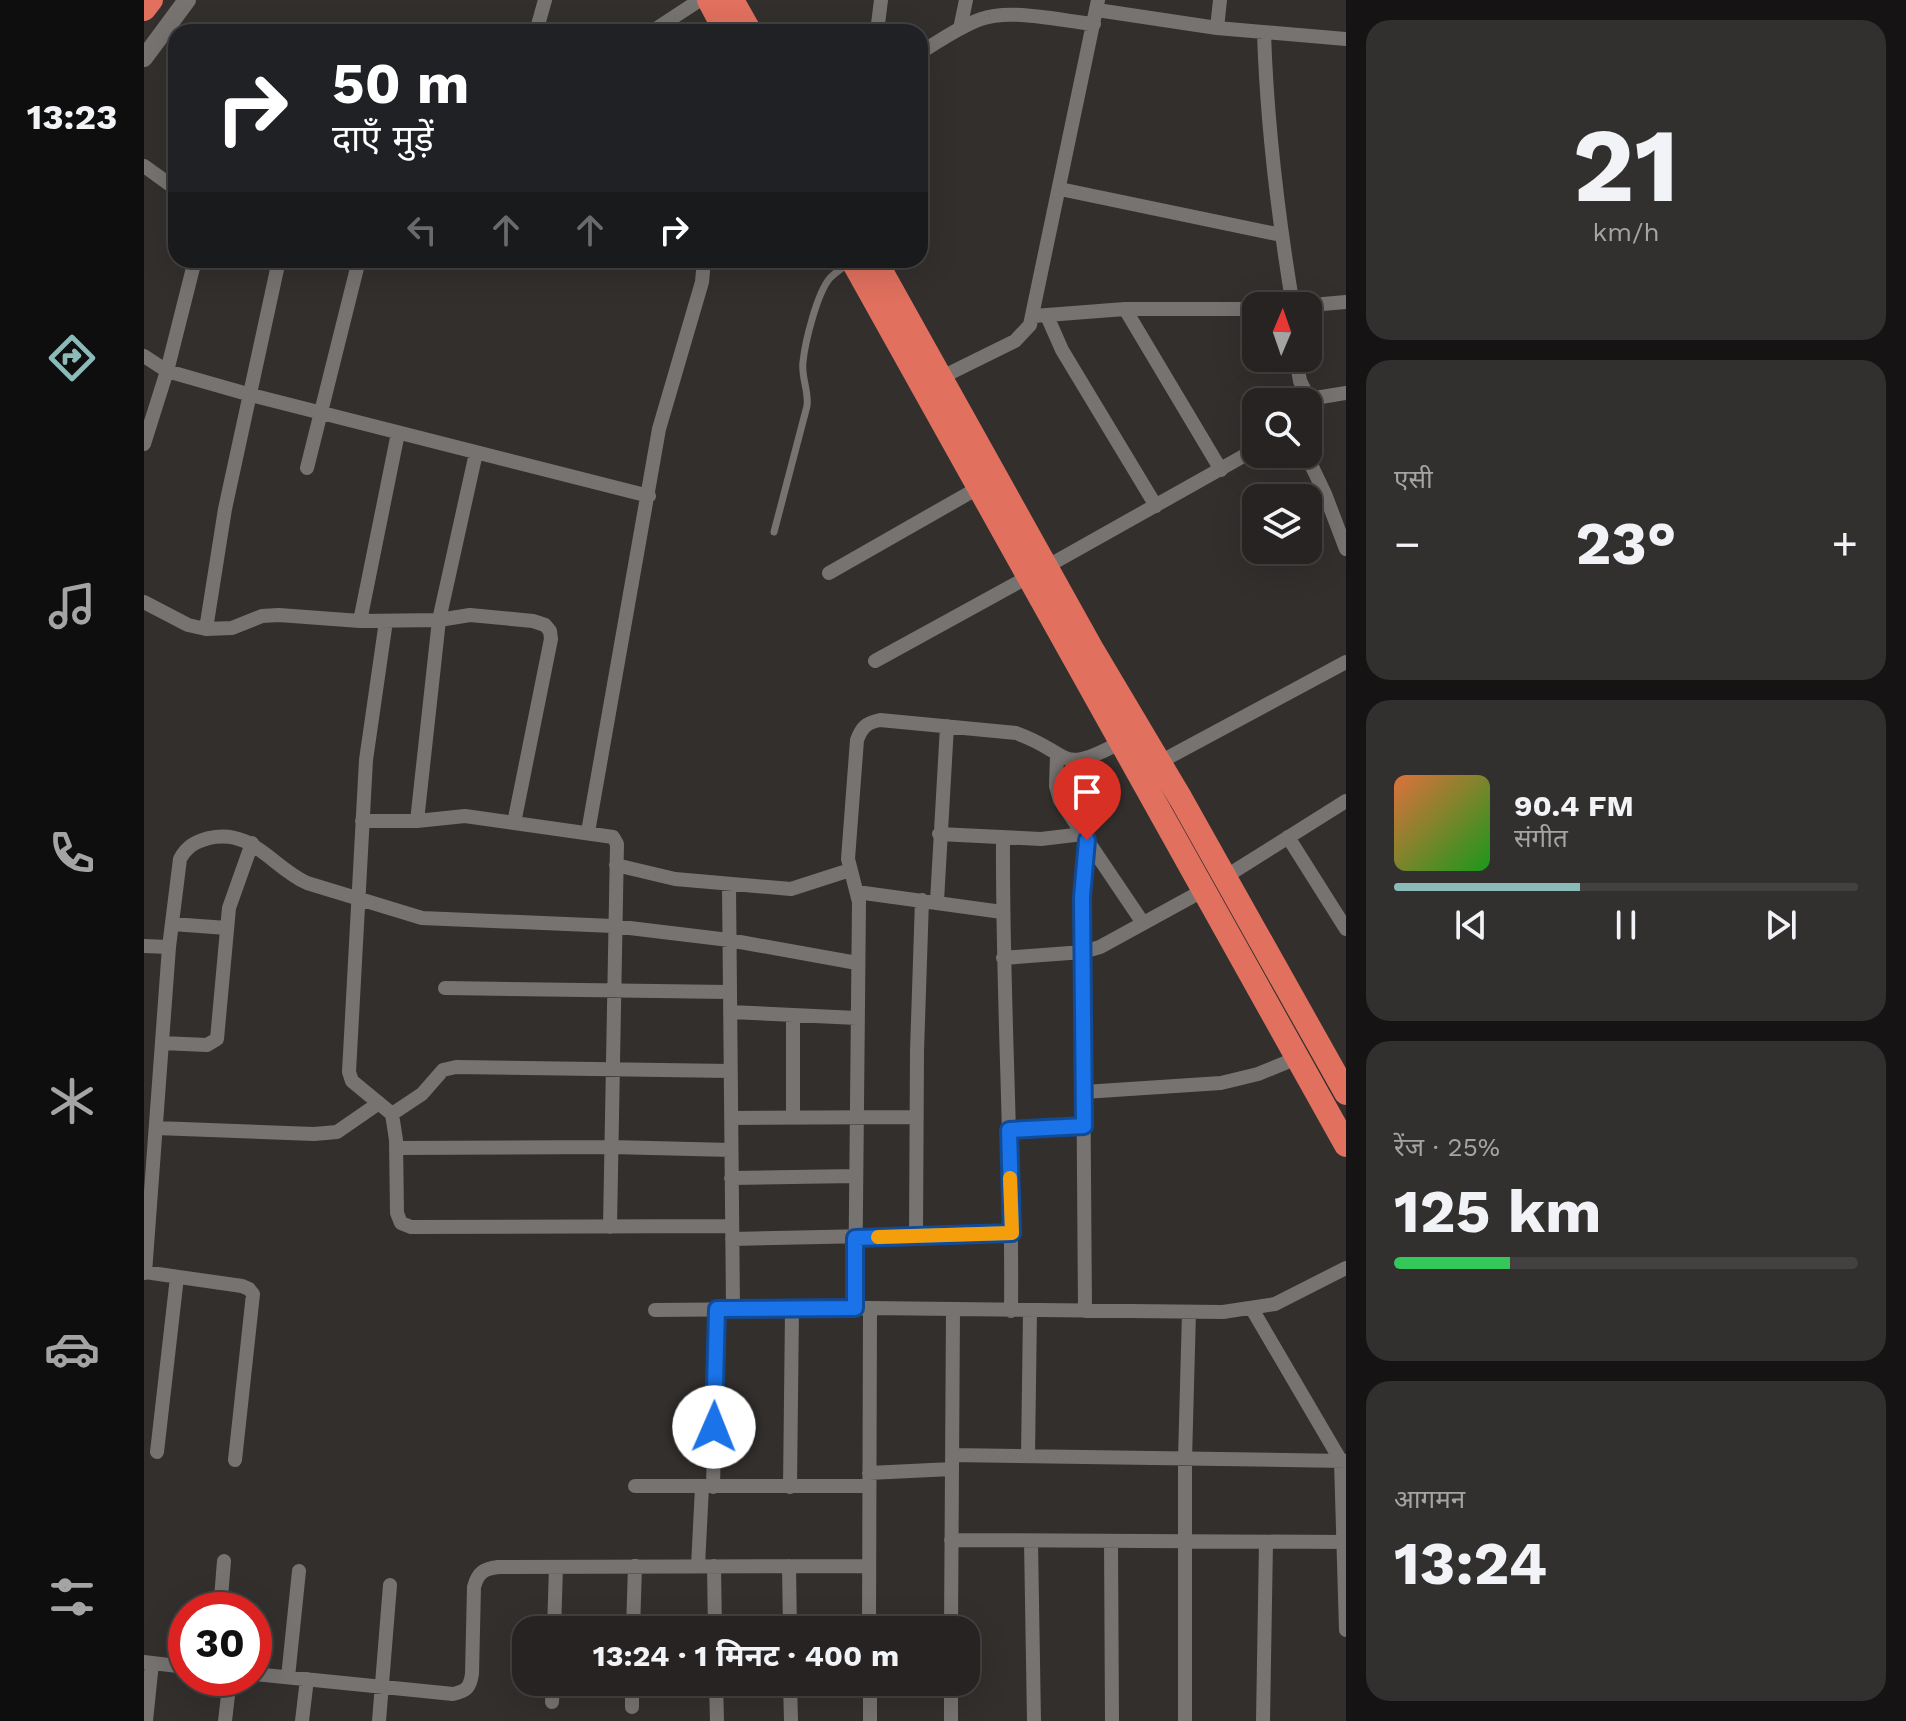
<!DOCTYPE html>
<html lang="hi">
<meta charset="utf-8">
<style>
body{margin:0;font-family:"Work Sans","Noto Sans Devanagari",sans-serif;background:#322f2f;color:#f1f3f6;height:100vh;display:flex;flex-direction:column;font-size:30px;white-space:nowrap}
*{box-sizing:border-box;margin:0}
p{font-size:26px;color:#a4a4a5}
.icon{flex:none;width:44px;height:44px;fill:none;stroke:currentColor;stroke-width:2;stroke-linecap:round;stroke-linejoin:round}
.map{position:relative;flex:1;overflow:hidden}
.drawer{display:flex;flex-direction:column;gap:20px;padding:20px;background:#151313;width:560px}
.drawer>*{flex:none}
.top-card{position:absolute;left:24px;top:24px;width:760px;height:244px;border-radius:24px;box-shadow:0 8px 32px #0002,0 0 0 2px #424040;background:#202124;color:#fff;overflow:hidden}
.needle{width:52px;rotate:2deg}
.controls{position:absolute;left:1098px;top:292px;display:grid;gap:16px}
.controls a{display:grid;place-items:center;width:80px;height:80px;border-radius:16px;background:#262322;box-shadow:0 8px 32px #0002,0 0 0 2px #424040;font-size:40px}
.speed{position:absolute;left:24px;top:1592px;display:flex;gap:16px;font-size:40px;font-weight:700;text-align:center}
.speed>*{display:grid;place-content:center;width:104px;height:104px;border-radius:50%;background:#262322;box-shadow:0 8px 32px #0002,0 0 0 2px #424040;line-height:1}
.speed .limit{border:12px solid #d22;background:#fff;color:#111}
.pin{position:absolute;display:grid;place-items:center;width:68px;height:68px;color:#fff;margin:-82px -34px;border-radius:50% 50% 50% 0;rotate:-45deg;box-shadow:0 0 8px #0007}
.pin .icon{rotate:45deg}
.me{position:absolute;width:88px;margin:-44px;rotate:1deg;stroke-linejoin:round;filter:drop-shadow(0 0 6px #0008)}
.turn{display:flex;align-items:center;gap:28px;height:168px;padding:0 32px;font-size:36px}
.turn .icon{width:104px;height:104px;stroke-width:2.5}
.turn b{display:block;font-size:56px;line-height:68px}
.lanes{display:flex;align-items:center;height:76px;padding:0 32px;background:#0003;justify-content:center;gap:40px;direction:ltr}
.lanes .off{opacity:.35}
.big{font-size:60px;font-weight:700;line-height:1.1}
.drawer .card{flex:1;display:flex;flex-direction:column;justify-content:center;gap:12px;min-width:0;padding:0 28px;border-radius:24px;background:#322f2f}
.drawer .dial{align-items:center;gap:0}
.dial b{font-size:104px;line-height:1}
.song{display:flex;align-items:center;gap:24px}
.cover{width:96px;height:96px;border-radius:12px;background:linear-gradient(135deg,hsl(20 70% 55%),hsl(120 70% 35%))}
.played{height:8px;border-radius:4px;background:linear-gradient(90deg,#8bbbb9 40%,#424040 40%)}
.keys{display:flex;justify-content:space-around;direction:ltr}
.heat{display:flex;justify-content:space-between;align-items:center;font-size:44px;direction:ltr}
.charge{height:12px;border-radius:6px;background:linear-gradient(90deg,#34c759 25%,#424040 0)}
.trip{position:absolute;left:368px;top:1616px;width:468px;height:80px;border-radius:24px;background:#262322;box-shadow:0 8px 32px #0002,0 0 0 2px #424040;font-weight:700;line-height:80px;text-align:center}
main{display:flex;flex:1;min-height:0}
.tabs{display:flex;flex-direction:column;width:144px;justify-content:space-around;align-items:center;background:#0f0e0e;color:#a4a4a5}
.tabs .icon{width:56px;height:56px}
.tabs .active{color:#8bbbb9}
.tabs b{font-size:36px;color:#f1f3f6}
.map>svg:first-child{display:block}
.lines{fill:none;stroke-linecap:round;stroke-linejoin:round}
.service{stroke:#767371;stroke-width:7}
.minor{stroke:#767371;stroke-width:14}
.tertiary{stroke:#767371;stroke-width:18}
.trunk{stroke:#e1705e;stroke-width:24}
.route-casing{stroke:#114b97;stroke-width:20}
.route{stroke:#1a73e8;stroke-width:14}
.slow{stroke:#f59e0b;stroke-width:14}
</style>
<main>
<nav class="tabs">
<b>13:23</b>
<svg class="icon active" aria-label="directions" viewBox="0 0 24 24"><path d="M12 3l9 9-9 9-9-9zM9 14v-3h6M13 9l2 2-2 2"/></svg>
<svg class="icon" aria-label="music" viewBox="0 0 24 24"><path d="M9 18V5l10-2v13"/><circle cx="6" cy="18" r="3"/><circle cx="16" cy="16" r="3"/></svg>
<svg class="icon" aria-label="phone" viewBox="0 0 24 24"><path d="M5 4h4l2 5-3 2q2 4 5 5l2-3 5 2v4C11 20 4 13 5 4z"/></svg>
<svg class="icon" aria-label="climate" viewBox="0 0 24 24"><path d="M12 3v18M4 7l16 10M4 17L20 7"/></svg>
<svg class="icon" aria-label="car" viewBox="0 0 24 24"><path d="M5 17H2v-5l4-1 3-4h7l3 4 3 1v5h-3M9 17h6M6 11h13"/><circle cx="7" cy="17" r="2"/><circle cx="17" cy="17" r="2"/></svg>
<svg class="icon" aria-label="filters" viewBox="0 0 24 24"><path d="M4 7h16M4 17h16"/><circle cx="9" cy="7" r="2"/><circle cx="15" cy="17" r="2"/></svg>
</nav>
<div class="map">
<svg width="1202" height="1721" viewBox="0 0 1202 1721">
<rect width="100%" height="100%" fill="#322f2d"/>
<g class="lines">
<path class="service" d="M630 532 663 406C665 391 657 377 659 362 661 342 673 293 686 278 692 272 700 267 706 262"/>
<path class="minor" d="M953 10 1073 28 1202 39
M1073 28 1076 0
M816 29 822 0
M392 32 401 0
M507 32 556 0
M733 32 737 0
M1120 33C1123 125 1134 216 1149 306
M776 53C795 41 815 27 837 19 867 8 918 21 950 24
M0 166 32 189
M916 189 1137 235
M1156 306 1202 302
M981 309 1077 470
M890 316 981 309H1112
M903 316 918 350 1012 506
M0 356 23 371 107 395 505 496
M1152 358 1156 381 1165 399 1164 414
M798 377 871 341 886 325 954 0
M1165 399 1202 393
M0 444 23 371 51 260
M1162 454 1181 494 1202 549
M163 468 215 260
M902 567 1112 449
M685 573 834 488
M0 602 44 625 62 629 88 628 118 616 135 615 216 621 295 620 326 615 389 621 401 625 406 631 407 639 370 823
M216 621 254 433
M242 621 222 760 205 1072 208 1081 248 1114 252 1140 253 1213 257 1223 267 1227 588 1226
M62 629 81 509 135 260
M731 661 884 577
M913 756 912 786 916 800 999 923
M1016 762 1202 662
M218 821H273L321 816 469 837 473 844 466 1227
M273 821 295 620 332 453
M444 832 515 429 558 282 560 260
M795 834 897 839 939 834
M1144 837 1202 929
M859 839C858 996 869 1153 867 1311
M472 865 531 879 647 889 706 870
M1081 877 1202 801
M585 885 589 1309
M713 892 858 912
M793 901 803 726
M28 924 83 928
M0 946 25 947
M859 958 939 952 956 947 1060 890
M301 988 585 992
M586 1012 713 1018
M649 1015V1117
M18 1043 63 1045 73 1039 85 908 108 843
M940 1092 1077 1083 1114 1074 1153 1058
M248 1114 278 1094 299 1070 312 1067 586 1071
M587 1118 772 1117
M12 1128 170 1134 193 1132 235 1103
M865 1130 940 1126
M252 1148 467 1147 587 1150
M587 1178 711 1176
M772 1236 773 1051 778 900
M588 1239 868 1233
M0 1272 98 1286 105 1289 109 1294 91 1460
M1 1273 25 947 36 859C43 846 51 842 65 838 108 828 128 867 163 883L278 918 469 926 585 940 713 963
M711 1308 715 902 704 859 713 740C718 727 722 723 736 720L872 733C929 753 913 777 977 742
M1108 1309 1197 1461 1202 1630
M511 1310 726 1308 1079 1312 1131 1304 1202 1268
M941 1311 938 897 943 840
M13 1452 33 1277
M808 1455 1202 1461
M884 1456 886 1311
M725 1473 808 1469
M491 1486H725
M569 1487 573 1309
M646 1487 648 1309
M807 1540 1201 1542
M887 1541 890 1721
M967 1541 968 1721
M554 1566 558 1487
M570 1566 571 1630
M645 1566 646 1630
M76 1610 80 1561
M410 1630 412 1567
M489 1630 491 1566
M725 1630 726 1308
M807 1630 809 1310
M0 1662 42 1667
M110 1674 309 1694C323 1691 326 1687 328 1674L330 1587C334 1572 340 1569 354 1567L724 1566
M144 1677 155 1571
M572 1682 573 1721
M646 1682 647 1721
M726 1682V1721
M807 1682V1721
M408 1702 409 1682
M488 1707V1682
M2 1721 8 1663
M81 1721 86 1678
M158 1721 163 1679
M235 1721 246 1585
M1041 1721V1459L1045 1312
M1119 1721 1122 1542"/>
<path class="tertiary" d="M0 58 43 0"/>
<path class="trunk" d="M565 0 582 32
M588 0 606 32
M0 9 7 0
M708 260 1202 1145
M731 260 949 651 1037 799 1202 1093"/>
</g>
<g class="lines">
<g class="route-casing">
<path id="route" d="M570 1427 573 1309 711 1308V1238L868 1233 865 1130 940 1126 938 897 943 840"/>
</g>
<use href="#route" class="route"/>
<path class="slow" d="M734 1237 868 1233 866 1178"/>
</g>
</svg>
<div class="controls">
<a><svg class="needle" viewBox="-14 -14 28 28"><path d="M0-13l5 13h-10z" fill="#e53935"/><path d="M0 13l5-13h-10z" fill="#a4a4a5"/></svg></a>
<a><svg class="icon" aria-label="search" viewBox="0 0 24 24"><circle cx="10" cy="10" r="6"/><path d="M15 15l6 6"/></svg></a>
<a><svg class="icon" aria-label="layers" viewBox="0 0 24 24"><path d="M12 4l9 5-9 5-9-5zM3 14l9 5 9-5"/></svg></a>
</div>
<div class="speed"><div class="limit">30</div></div>
<div class="pin" style="left:943px;top:840px;background:#d93025"><svg class="icon" aria-label="arrive" viewBox="0 0 24 24"><path d="M6 21V4h12l-3 4 3 4H6"/></svg></div>
<svg class="me" style="left:570px;top:1427px" viewBox="-20 -20 40 40"><circle r="19" fill="#fff"/><path d="M0-13L10 11 0 6-10 11z" fill="#1a73e8"/></svg>
<div class="trip">13:24 · 1 मिनट · 400 m</div>
<div class="top-card">
<div class="turn"><svg class="icon" aria-label="right" viewBox="0 0 24 24"><path d="M7 20v-9h11M14 6l5 5-5 5"/></svg><div><b>50 m</b>दाएँ मुड़ें</div></div>
<div class="lanes"><svg class="icon off" aria-label="left" viewBox="0 0 24 24"><path d="M17 20v-9H6M10 6l-5 5 5 5"/></svg><svg class="icon off" aria-label="ahead" viewBox="0 0 24 24"><path d="M12 20V5M6 11l6-6 6 6"/></svg><svg class="icon off" aria-label="ahead" viewBox="0 0 24 24"><path d="M12 20V5M6 11l6-6 6 6"/></svg><svg class="icon" aria-label="right" viewBox="0 0 24 24"><path d="M7 20v-9h11M14 6l5 5-5 5"/></svg></div>
</div>
</div>
<section class="drawer">
<div class="card dial"><b>21</b><p>km/h</p></div>
<div class="card"><p>एसी</p>
<div class="heat"><a>−</a><b class="big">23°</b><a>+</a></div>
</div>
<div class="card">
<div class="song"><i class="cover"></i><div><b>90.4 FM</b><p>संगीत</p></div></div>
<div class="played"></div>
<div class="keys"><svg class="icon" aria-label="previous" viewBox="0 0 24 24"><path d="M18 5L8 12l10 7zM5 5v14"/></svg><svg class="icon" aria-label="pause" viewBox="0 0 24 24"><path d="M8 5v14M16 5v14"/></svg><svg class="icon" aria-label="next" viewBox="0 0 24 24"><path d="M6 5l10 7-10 7zM19 5v14"/></svg></div>
</div>
<div class="card"><p>रेंज · 25%</p><b class="big">125 km</b><div class="charge"></div></div>
<div class="card"><p>आगमन</p><b class="big">13:24</b></div>
</section>
</main>
